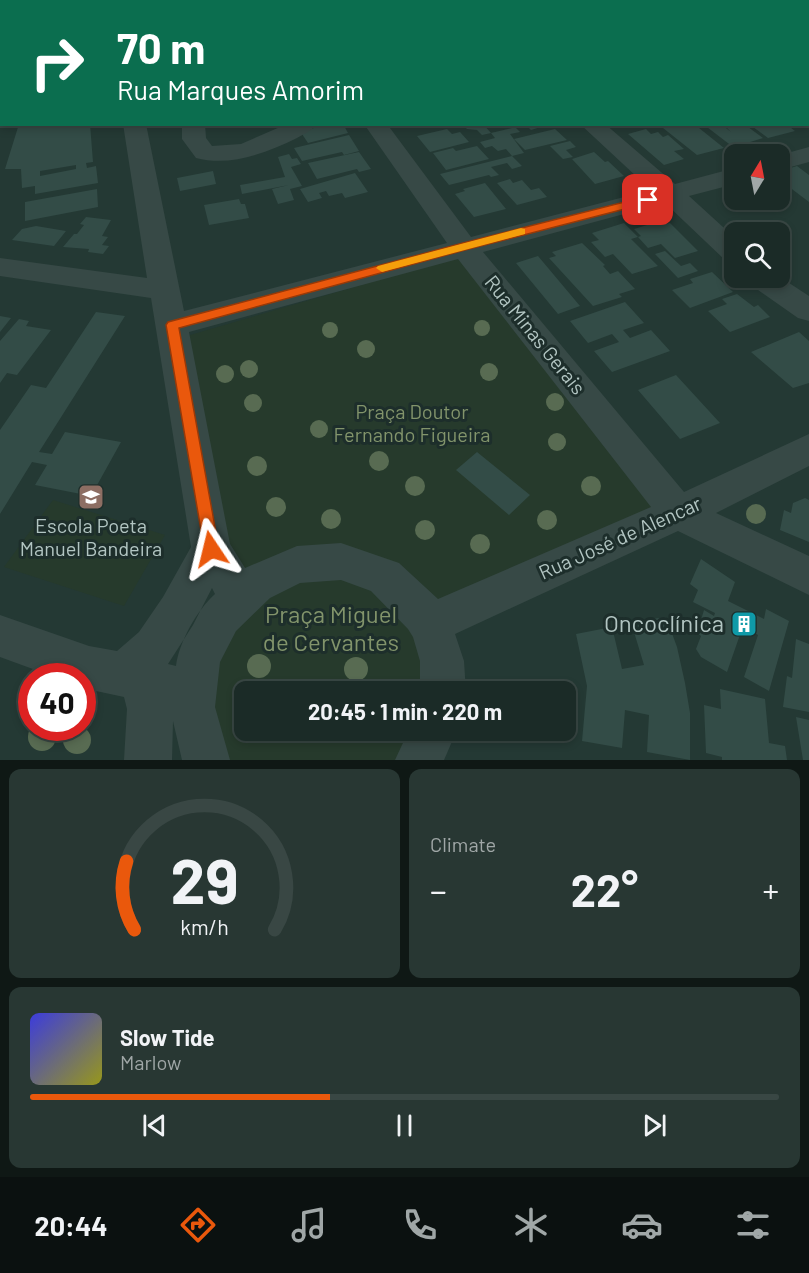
<!DOCTYPE html>
<meta charset="utf-8">
<style>
body{margin:0;font-family:Barlow,sans-serif;background:#283733;color:#f1f3f6;height:100vh;display:flex;flex-direction:column;font-size:22px;white-space:nowrap}
*{box-sizing:border-box;margin:0}
p{font-size:20px;color:#a0a7a7}
.icon{flex:none;width:33px;height:33px;fill:none;stroke:currentColor;stroke-width:2;stroke-linecap:round;stroke-linejoin:round}
.map{position:relative;height:760px;overflow:hidden}
.sheet{display:flex;flex-direction:column;gap:9px;padding:9px;background:#0f1815;flex:1}
.sheet>*{flex:none}
.top-card{position:absolute;left:0px;top:0px;width:810px;height:126px;box-shadow:0 3px 9px #0003,0 0 0 2px #394744;background:#0b6e4f;color:#fff;overflow:hidden}
.needle{width:39px;rotate:10deg}
.controls{position:absolute;left:724px;top:144px;display:grid;gap:12px}
.controls a{display:grid;place-items:center;width:66px;height:66px;border-radius:12px;background:#1b2b27;box-shadow:0 3px 9px #0003,0 0 0 2px #394744;font-size:30px}
.speed{position:absolute;left:18px;top:663px;display:flex;gap:12px;font-size:30px;font-weight:700;text-align:center}
.speed>*{display:grid;place-content:center;width:78px;height:78px;border-radius:50%;background:#1b2b27;box-shadow:0 3px 9px #0003,0 0 0 2px #394744;line-height:1}
.speed .limit{border:9px solid #d22;background:#fff;color:#111}
.pin{position:absolute;display:grid;place-items:center;width:51px;height:51px;color:#fff;margin:-26px;border-radius:12px;box-shadow:0 3px 9px #0006}
.me{position:absolute;width:66px;margin:-33px;rotate:350deg;stroke-linejoin:round;filter:drop-shadow(0 0 4px #0008)}
.turn{display:flex;align-items:center;gap:21px;height:126px;padding:0 18px;font-size:27px}
.turn .icon{width:78px;height:78px;stroke-width:2.5}
.turn b{display:block;font-size:42px;line-height:51px}
.big{font-size:45px;font-weight:700;line-height:1.1}
.sheet .widget{flex:1;display:flex;flex-direction:column;justify-content:center;gap:9px;min-width:0;padding:0 21px;border-radius:12px;background:#283733}
.sheet .dial{align-items:center;gap:0}
.dial svg{height:156px;overflow:visible;fill:none;stroke:#394744;stroke-width:7;stroke-linecap:round;text-anchor:middle}
.dial text{fill:#f1f3f6;stroke:none}
.song{display:flex;align-items:center;gap:18px}
.cover{width:72px;height:72px;border-radius:9px;background:linear-gradient(135deg,hsl(240 70% 55%),hsl(60 70% 35%))}
.played{height:6px;border-radius:3px;background:linear-gradient(90deg,#ea580c 40%,#394744 40%)}
.keys{display:flex;justify-content:space-around;direction:ltr}
.heat{display:flex;justify-content:space-between;align-items:center;font-size:33px;direction:ltr}
.sheet .tiles{flex:1;display:grid;gap:9px;grid-template-columns:1fr 1fr}
.widget:last-child{grid-column:span 2}
.trip{position:absolute;left:234px;top:681px;width:342px;height:60px;border-radius:12px;background:#1b2b27;box-shadow:0 3px 9px #0003,0 0 0 2px #394744;font-weight:700;line-height:60px;text-align:center}
.dock{display:flex;height:96px;justify-content:space-around;align-items:center;background:#0b1110;color:#a0a7a7}
.dock .icon{width:42px;height:42px}
.dock .current{color:#ea580c}
.dock b{font-size:27px;color:#f1f3f6}
.map>svg:first-child{display:block}
.green{fill:#263a2c}
.building{fill:#334c47;fill-rule:evenodd}
.lines{fill:none;stroke-linecap:round;stroke-linejoin:round}
.minor{fill:#374946;fill-rule:evenodd}
.tree{fill:#586b52}
.route{fill:#ea580c;stroke:#983908;stroke-width:1.5}
.slow{fill:#f59e0b}
.labels{text-anchor:middle;stroke-width:6;stroke-linejoin:round;paint-order:stroke}
.street-label{font-size:20px;fill:#b2c5c2;stroke:#1d2e2b}
.park-label{font-size:20px;fill:#82946b;stroke:#1d2e2b}
.poi-label{font-size:20px;fill:#b2c5c2;stroke:#1d2e2b}
.near-park-label{font-size:24px;fill:#82946b;stroke:#1d2e2b}
.near-poi-label{font-size:24px;fill:#b2c5c2;stroke:#1d2e2b;text-anchor:end}
</style>
<div class="map">
<svg width="809" height="760" viewBox="0 0 809 760">
<rect width="100%" height="100%" fill="#243934"/>
<path class="green" d="M467 254 670 510 432 617 372 565 242 588 219 555 180 338Z
M53 500 165 535 124 606 4 567Z
M300 570 400 592 439 691 244 692V730L427 731 413 760H215L202 738 223 620Z"/>
<path class="building" d="M19 124H90L93 162 86 163 87 168 96 166 98 183 35 194V186L22 188 21 169H5ZM76 165V169L40 176V171Z
M312 124H343L348 133 308 143 300 131 314 128Z
M483 124 491 133 482 135 477 130 467 129 463 125Z
M508 124 544 126 531 130 527 126 516 128 520 132 510 134 524 153 512 156 522 166 512 169 507 163 491 167 499 175 491 177 489 175 449 185 440 174 512 156 506 149 498 151 492 146 485 148 480 142 495 138 491 133 512 128Z
M678 124H694L724 148 697 155 663 128Z
M703 124H721L731 132 723 124H744L763 138 747 143 756 150 750 151 742 145 733 147Z
M749 124H786L795 131 768 138Z
M447 129 452 134 460 132 469 142 430 152 417 136Z
M555 129 567 140 525 150 514 139Z
M646 129 651 134 658 132 663 137 668 135 684 149 674 151 684 159 664 165 628 134Z
M349 135 359 151 344 155 342 152 302 161 294 148Z
M570 141 576 147 566 150 573 157 563 159 550 146Z
M477 146 489 159 446 170 433 153 453 148 456 151Z
M359 152 371 169 359 172 357 169 317 179 308 163Z
M594 152 605 162 608 161 624 176 595 184 572 159Z
M289 154 292 159 297 158 301 164 291 167 302 186 290 189 294 200 278 204 272 189 289 185 242 194 240 185 285 177 278 157Z
M797 166 809 175V202L780 180V171Z
M213 171 216 184 180 191 177 178Z
M355 173 368 192 345 198 342 193 329 196 326 191 319 193 322 198 308 202 300 189Z
M510 179 513 183 522 180 531 190 539 188 547 197 517 205 497 183Z
M485 183 506 209 474 217 455 194 465 191 463 189Z
M97 189 98 207 25 221V202Z
M239 199 241 204H245L249 218 209 225 204 205Z
M86 217 111 220 102 236 108 237 102 245 109 246 103 254 88 252 89 249 63 247 74 234H77L84 225 80 224Z
M657 222 660 225 670 223 698 251 675 258 661 244 648 248 638 237 641 236 634 229Z
M624 223 638 237 631 239 658 266 632 274 613 254 605 257 591 242 599 240 592 233Z
M36 226 66 231 54 246 12 240 22 229Z
M582 243 605 265 603 266 610 274 618 271 635 289 619 294 622 297 593 306 549 258 556 256 552 252Z
M665 251 681 266 690 263 698 271 678 278 655 254Z
M538 256 580 306 558 314 516 263Z
M712 272 733 292 690 308 672 290 693 283 690 279Z
M737 294 754 307 758 305 770 317 730 332 708 311 727 304 722 299Z
M625 302 644 323 623 330 630 338 651 330 670 351 612 372 594 351 619 342 612 334 588 343 570 321Z
M96 312 125 316 39 452 52 454 65 432 121 442 91 496 35 485 47 465 32 462 0 514V430L31 385 46 388Z
M0 316 11 318 0 332Z
M19 319 29 321 26 326 51 330 17 375 7 373 0 383V341Z
M799 332 809 341V383L793 388 751 352Z
M676 375 720 423 680 439 638 390Z
M477 452 530 495 509 515 456 470Z
M805 498 809 500V542L780 530 784 510 791 513 793 503Z
M701 559 735 582 728 601 764 619 766 609 789 621 769 691 744 677 758 635 743 626 727 672 701 657 696 649 701 636 697 633 704 610 714 616 715 613 693 602 698 590 690 584Z
M666 617 677 647 685 683 690 713V760L647 752 649 715 625 710 622 748 582 741 587 686 576 634 612 627 622 669 644 665 631 622Z
M796 639 809 644V712L783 707 787 676 792 678Z
M720 689 765 699 769 743 785 746 787 760H722V757L706 753 704 705 721 709Z
M796 717 809 720V760H803Z"/>
<g class="lines">
<path class="minor" d="M105 0H123V2H105Z
M385 0H404L384 2Z
M443 0H462L463 2H444Z
M616 0H643L644 2H617Z
M808 21H809V33H808Z
M0 54H2V66H0Z
M123 124H146L184 311 447 243 364 124H387L471 237 651 190 580 124H605L675 184 735 168V184L689 196 735 238V263L725 260 665 203 483 252 684 492 809 434V466L716 513 809 556V595L678 531 455 634 464 661 466 692H420V661L413 637 408 629 371 591 341 580 300 583 270 598 236 631 220 662 215 707 230 760H182L173 721 172 760H124L127 709 124 697 82 688V676H52L0 657V615L89 646 117 651 139 632 163 597 191 547 151 298 0 276V258L147 278ZM458 259 651 507 438 599 399 563 341 543 297 546 245 568 230 544 189 332ZM212 588 215 594C197 610 179 642 176 666L168 664 193 625Z
M182 124H205L206 138 212 146 241 144 287 124H316C312 131 304 134 297 138 266 153 231 167 196 158L182 139Z
M809 147V162L780 170V155Z
M780 277 809 296V321L798 318 751 285 746 278Z
M409 730H457L444 760H395Z"/>
</g>
<g class="tree">
<circle cx="482" cy="328" r="8"/>
<circle cx="330" cy="330" r="8"/>
<circle cx="366" cy="349" r="9"/>
<circle cx="249" cy="369" r="9"/>
<circle cx="489" cy="372" r="9"/>
<circle cx="225" cy="374" r="9"/>
<circle cx="555" cy="402" r="9"/>
<circle cx="253" cy="403" r="9"/>
<circle cx="319" cy="429" r="9"/>
<circle cx="557" cy="442" r="9"/>
<circle cx="379" cy="461" r="10"/>
<circle cx="257" cy="466" r="10"/>
<circle cx="415" cy="486" r="10"/>
<circle cx="591" cy="486" r="10"/>
<circle cx="276" cy="507" r="10"/>
<circle cx="756" cy="514" r="10"/>
<circle cx="331" cy="519" r="10"/>
<circle cx="547" cy="520" r="10"/>
<circle cx="425" cy="530" r="10"/>
<circle cx="480" cy="544" r="10"/>
<circle cx="259" cy="666" r="12"/>
<circle cx="356" cy="669" r="12"/>
<circle cx="42" cy="737" r="14"/>
<circle cx="77" cy="740" r="14"/>
</g>
<path class="route" d="M648 196 654 200 652 202 465 250 179 328 219 549 216 554 211 556 205 554 166 325 168 322 463 243Z"/>
<path class="slow" d="M521 228 525 229V234L382 272 376 268 378 266Z"/>
<defs>
<g id="school-square" transform="scale(1.35)"><rect x="-9" y="-9" width="18" height="18" rx="4" fill="#8d6e63" stroke="#1d2e2b"/><path d="M0-5L7-2L0 1L-7-2ZM-4 1L0 2.5L4 1V4Q0 6-4 4Z" fill="#fff"/></g>
<g id="building-square" transform="scale(1.35)"><rect x="-9" y="-9" width="18" height="18" rx="4" fill="#0f9aa8" stroke="#1d2e2b"/><path d="M-4-6H4V6H1V3H-1V6H-4ZM-2.5-4.3h1.7v1.8h-1.7ZM.8-4.3h1.7v1.8H.8ZM-2.5-1h1.7V.8h-1.7ZM.8-1h1.7V.8H.8Z" fill="#fff"/></g>
</defs>
<g fill-rule="evenodd">
<use href="#school-square" x="91" y="497"/>
<use href="#building-square" x="744" y="624"/>
</g>
<g class="labels">
<g class="street-label">
<text transform="translate(535 335) rotate(51)" y="7">Rua Minas Gerais</text>
<text transform="translate(620 538) rotate(-24)" y="7">Rua José de Alencar</text>
</g>
<g class="park-label">
<text x="412" y="419">Praça Doutor<tspan x="412" dy="23">Fernando Figueira</tspan></text>
</g>
<g class="poi-label">
<text x="91" y="533">Escola Poeta<tspan x="91" dy="23">Manuel Bandeira</tspan></text>
</g>
<g class="near-park-label">
<text x="331" y="623">Praça Miguel<tspan x="331" dy="28">de Cervantes</tspan></text>
</g>
<g class="near-poi-label">
<text x="724" y="632">Oncoclínica</text>
</g>
</g>
</svg>
<div class="controls">
<a><svg class="needle" viewBox="-14 -14 28 28"><path d="M0-13l5 13h-10z" fill="#e53935"/><path d="M0 13l5-13h-10z" fill="#a0a7a7"/></svg></a>
<a><svg class="icon" aria-label="search" viewBox="0 0 24 24"><circle cx="10" cy="10" r="6"/><path d="M15 15l6 6"/></svg></a>
</div>
<div class="speed"><div class="limit">40</div></div>
<div class="pin" style="left:648px;top:200px;background:#d93025"><svg class="icon" aria-label="arrive" viewBox="0 0 24 24"><path d="M6 21V4h12l-3 4 3 4H6"/></svg></div>
<svg class="me" style="left:211px;top:549px" viewBox="-20 -20 40 40"><path d="M0-17L14 15 0 8-14 15z" fill="#ea580c" stroke="#fff" stroke-width="4"/></svg>
<div class="trip">20:45 · 1 min · 220 m</div>
<div class="top-card">
<div class="turn"><svg class="icon" aria-label="right" viewBox="0 0 24 24"><path d="M7 20v-9h11M14 6l5 5-5 5"/></svg><div><b>70 m</b>Rua Marques Amorim</div></div>
</div>
</div>
<section class="sheet">
<div class="tiles">
<div class="widget dial"><svg viewBox="0 0 100 80">
<path d="M14 69A42 42 0 1 1 86 69"/>
<path d="M14 69A42 42 0 0 1 10 34" stroke="#ea580c"/>
<text x="50" y="56" font-size="32" font-weight="700">29</text>
<text x="50" y="72" font-size="11">km/h</text>
</svg></div>
<div class="widget"><p>Climate</p>
<div class="heat"><a>−</a><b class="big">22°</b><a>+</a></div>
</div>
<div class="widget">
<div class="song"><i class="cover"></i><div><b>Slow Tide</b><p>Marlow</p></div></div>
<div class="played"></div>
<div class="keys"><svg class="icon" aria-label="previous" viewBox="0 0 24 24"><path d="M18 5L8 12l10 7zM5 5v14"/></svg><svg class="icon" aria-label="pause" viewBox="0 0 24 24"><path d="M8 5v14M16 5v14"/></svg><svg class="icon" aria-label="next" viewBox="0 0 24 24"><path d="M6 5l10 7-10 7zM19 5v14"/></svg></div>
</div>
</div>
</section>
<nav class="dock">
<b>20:44</b>
<svg class="icon current" aria-label="directions" viewBox="0 0 24 24"><path d="M12 3l9 9-9 9-9-9zM9 14v-3h6M13 9l2 2-2 2"/></svg>
<svg class="icon" aria-label="music" viewBox="0 0 24 24"><path d="M9 18V5l10-2v13"/><circle cx="6" cy="18" r="3"/><circle cx="16" cy="16" r="3"/></svg>
<svg class="icon" aria-label="phone" viewBox="0 0 24 24"><path d="M5 4h4l2 5-3 2q2 4 5 5l2-3 5 2v4C11 20 4 13 5 4z"/></svg>
<svg class="icon" aria-label="climate" viewBox="0 0 24 24"><path d="M12 3v18M4 7l16 10M4 17L20 7"/></svg>
<svg class="icon" aria-label="car" viewBox="0 0 24 24"><path d="M5 17H2v-5l4-1 3-4h7l3 4 3 1v5h-3M9 17h6M6 11h13"/><circle cx="7" cy="17" r="2"/><circle cx="17" cy="17" r="2"/></svg>
<svg class="icon" aria-label="filters" viewBox="0 0 24 24"><path d="M4 7h16M4 17h16"/><circle cx="9" cy="7" r="2"/><circle cx="15" cy="17" r="2"/></svg>
</nav>
